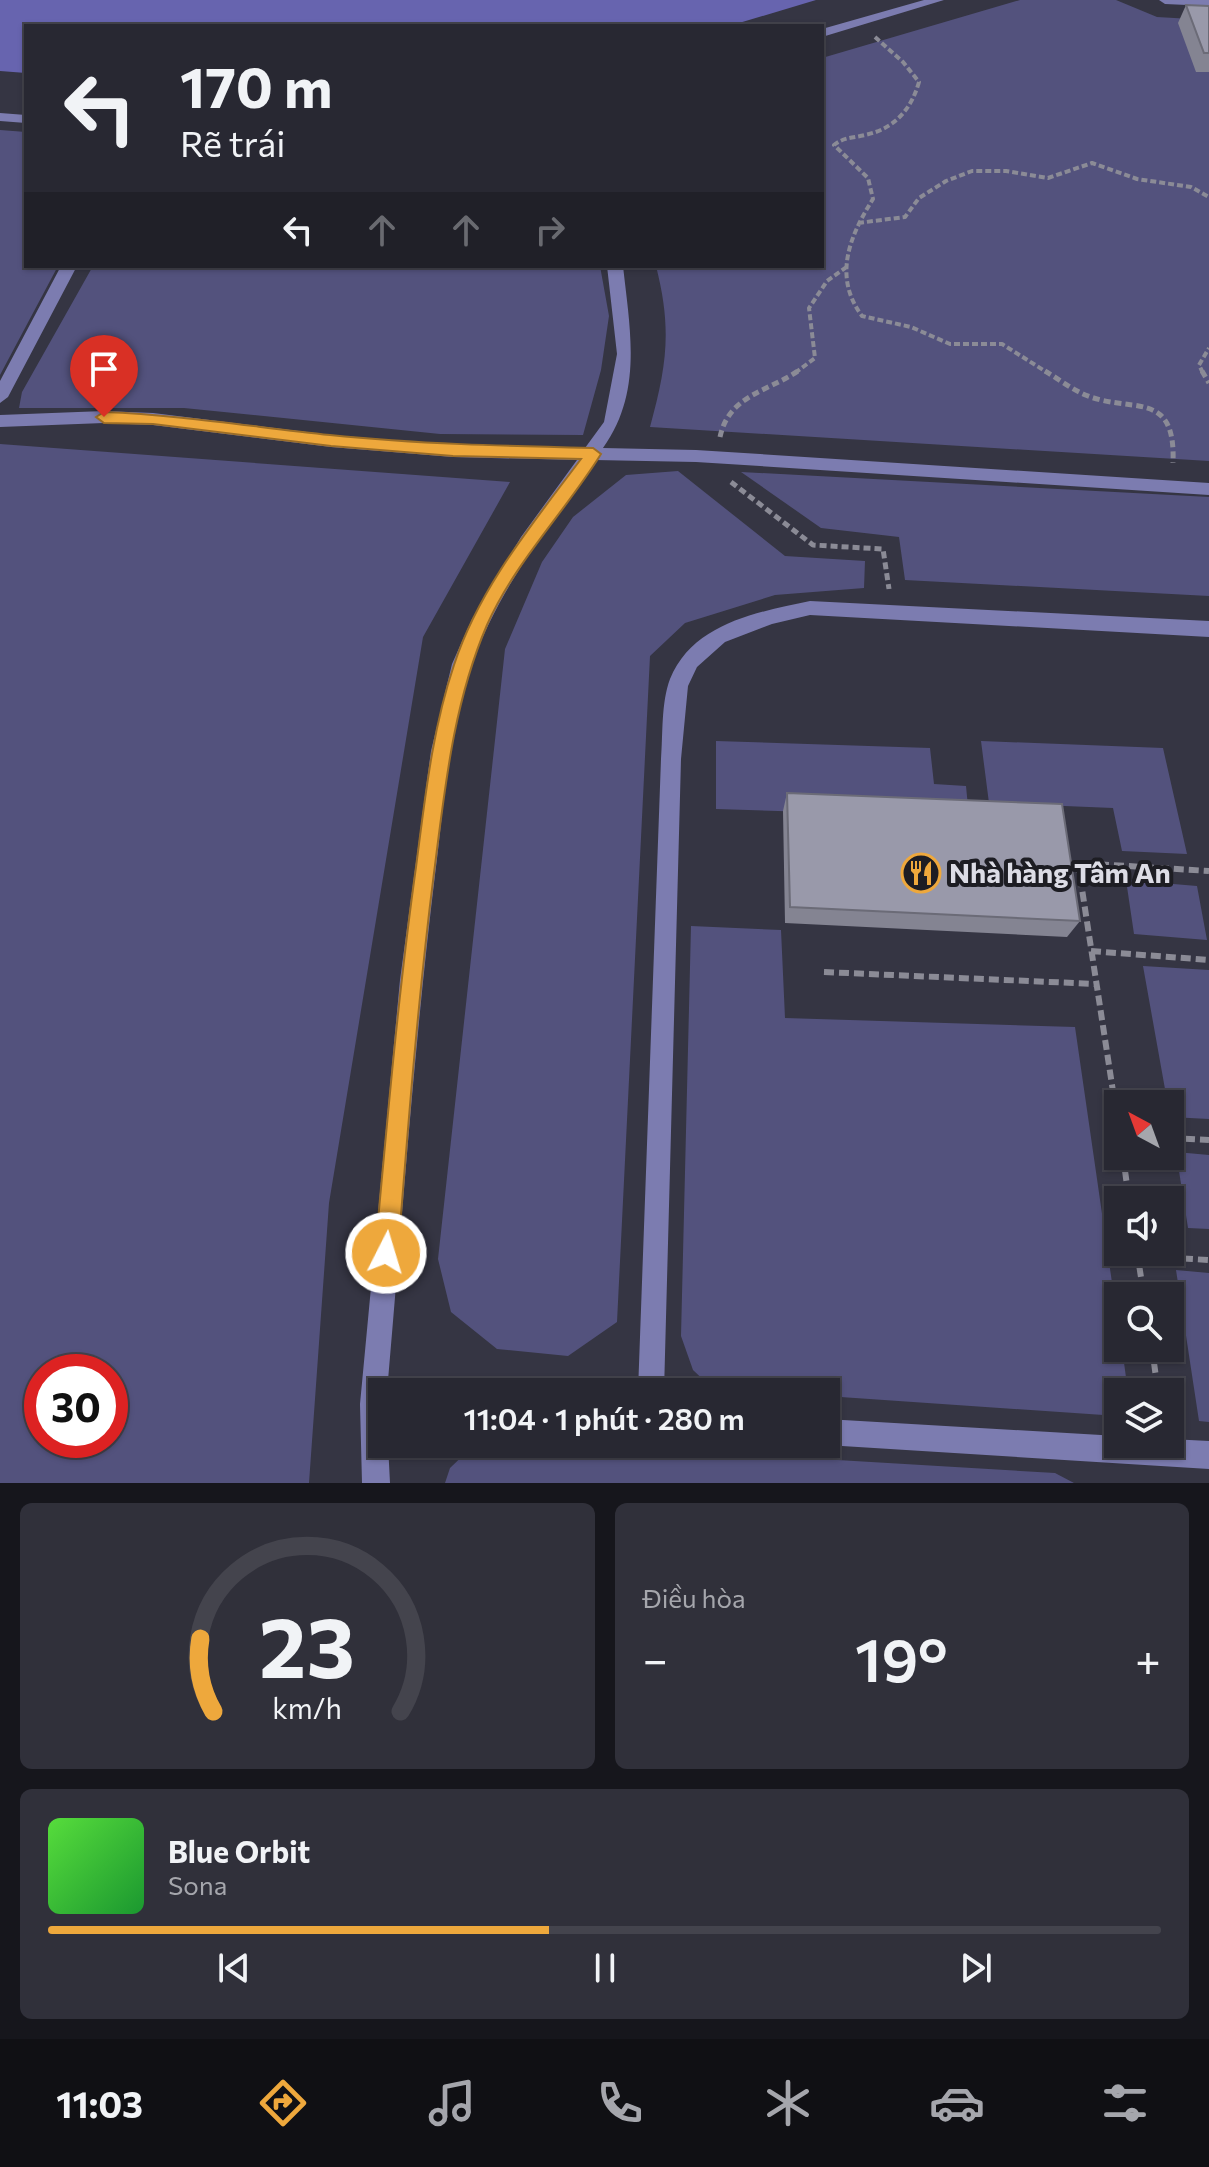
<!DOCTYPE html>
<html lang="vi">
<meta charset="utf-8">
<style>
body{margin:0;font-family:Commissioner,sans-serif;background:#30303a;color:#f1f3f6;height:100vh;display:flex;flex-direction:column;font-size:30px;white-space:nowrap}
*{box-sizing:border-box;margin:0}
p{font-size:26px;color:#a5a6ac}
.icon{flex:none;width:44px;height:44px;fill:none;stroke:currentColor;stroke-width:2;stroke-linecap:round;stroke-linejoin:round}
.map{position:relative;height:1483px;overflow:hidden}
.side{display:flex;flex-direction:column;gap:20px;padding:20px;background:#16161c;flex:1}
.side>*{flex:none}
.guide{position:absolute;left:24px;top:24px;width:800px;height:244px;border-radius:0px;box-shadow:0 2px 6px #0004,0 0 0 2px #44444d;background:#282832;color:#f1f3f6;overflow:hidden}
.needle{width:52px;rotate:319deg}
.controls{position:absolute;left:1104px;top:1090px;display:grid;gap:16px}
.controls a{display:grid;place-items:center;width:80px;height:80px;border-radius:0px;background:#282832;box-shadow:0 2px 6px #0004,0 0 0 2px #44444d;font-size:40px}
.speed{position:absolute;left:24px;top:1354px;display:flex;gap:16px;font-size:40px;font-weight:700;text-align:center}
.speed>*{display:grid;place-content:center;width:104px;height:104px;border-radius:50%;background:#282832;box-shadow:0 2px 6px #0004,0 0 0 2px #44444d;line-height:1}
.speed .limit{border:12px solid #d22;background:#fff;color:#111}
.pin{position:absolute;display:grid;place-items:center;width:68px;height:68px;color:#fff;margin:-82px -34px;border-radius:50% 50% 50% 0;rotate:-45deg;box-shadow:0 0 8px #0007}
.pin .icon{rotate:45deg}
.me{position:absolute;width:88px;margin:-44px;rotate:5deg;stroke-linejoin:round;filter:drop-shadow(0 0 6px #0008)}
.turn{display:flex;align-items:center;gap:28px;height:168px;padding:0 24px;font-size:36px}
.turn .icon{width:104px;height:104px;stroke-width:2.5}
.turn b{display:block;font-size:56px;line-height:68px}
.lanes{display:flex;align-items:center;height:76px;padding:0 24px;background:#0003;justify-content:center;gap:40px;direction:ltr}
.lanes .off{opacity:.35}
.big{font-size:60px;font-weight:600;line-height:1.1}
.side .card{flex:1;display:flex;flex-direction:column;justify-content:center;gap:12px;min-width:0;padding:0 28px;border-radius:12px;background:#30303a}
.side .dial{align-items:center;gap:0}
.dial svg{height:208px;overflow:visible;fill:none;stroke:#44444d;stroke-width:7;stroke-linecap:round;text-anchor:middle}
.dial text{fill:#f1f3f6;stroke:none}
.song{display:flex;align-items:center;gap:24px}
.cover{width:96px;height:96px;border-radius:12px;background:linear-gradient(135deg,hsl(110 70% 55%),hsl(130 70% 35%))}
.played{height:8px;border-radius:4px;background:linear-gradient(90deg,#eea83c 45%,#44444d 45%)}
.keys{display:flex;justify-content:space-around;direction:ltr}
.heat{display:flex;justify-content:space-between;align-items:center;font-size:44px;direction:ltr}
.side .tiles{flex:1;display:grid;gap:20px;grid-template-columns:1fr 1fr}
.card:last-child{grid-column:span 2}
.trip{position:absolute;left:368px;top:1378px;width:472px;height:80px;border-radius:0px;background:#282832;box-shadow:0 2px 6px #0004,0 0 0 2px #44444d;font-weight:600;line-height:80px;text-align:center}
.tabs{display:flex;height:128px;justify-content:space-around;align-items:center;background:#101014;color:#a5a6ac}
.tabs .icon{width:56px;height:56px}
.tabs .active{color:#eea83c}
.tabs b{font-size:36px;color:#f1f3f6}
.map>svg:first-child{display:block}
.green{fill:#53527d;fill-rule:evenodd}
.water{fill:#6764af}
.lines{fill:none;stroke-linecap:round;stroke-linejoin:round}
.path-far2{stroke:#8b8b96;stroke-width:4;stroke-dasharray:6 3;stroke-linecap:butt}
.path-far1{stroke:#8b8b96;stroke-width:5;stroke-dasharray:7 4;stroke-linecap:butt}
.path{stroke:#8b8b96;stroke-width:6;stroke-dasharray:10 5;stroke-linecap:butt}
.minor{fill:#7c7cb0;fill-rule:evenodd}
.wall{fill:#848492}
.building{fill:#99a;stroke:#6b6b77;stroke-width:2}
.route{fill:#eea83c;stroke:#9b6d27;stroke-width:2}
.labels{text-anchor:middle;stroke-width:8;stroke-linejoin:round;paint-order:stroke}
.poi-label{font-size:28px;font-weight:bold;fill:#dddde6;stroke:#1d1d23;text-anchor:start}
</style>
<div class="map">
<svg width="1209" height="1483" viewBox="0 0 1209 1483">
<rect width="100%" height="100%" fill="#353543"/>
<path class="green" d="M1020 0H1116L1157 17 1209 20V461L650 427C667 365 672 329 656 266H822V58Z
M0 130 26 132V266H58L0 375Z
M93 266H600L609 316 601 370 583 435 440 434 184 408H19L22 392Z
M0 444 510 482 423 637 329 1203 309 1483H0ZM42 1372H110V1440H42Z
M678 471 785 556 865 561 864 588 775 595 685 623 650 656 617 1322 568 1356 497 1349 451 1312 438 1259 505 649 542 562 573 517 626 475Z
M741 472 1209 497V596L905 580 899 537 821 528Z
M716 741 930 748 934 784 966 786 969 817 716 809Z
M981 741 1163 748 1187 854 1122 851 1113 808 989 803Z
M1126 880 1197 886 1207 940 1134 934Z
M691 926 781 930 785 1018 1075 1027 1118 1324V1348H1122L1128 1392H1118V1416L826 1396V1392L712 1388 693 1370 681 1336Z
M1143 966 1209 970V1119L1170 1117Z
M1176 1152 1209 1155V1229L1188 1228Z
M1176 1270 1209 1273V1422L1199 1421Z
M475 1444H566L1055 1473 1074 1483H445L450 1468Z"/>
<path class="water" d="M0 0H816L729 26H26V73L0 71Z"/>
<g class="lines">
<path class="path-far2" d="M875 37 903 62 919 82C911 110 894 129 865 135 853 138 844 137 834 145L868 178 873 199C849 237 833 277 862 316L911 327 950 344H1002L1048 373
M858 223 905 217 919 198 946 181 972 171H1006L1048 178 1092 163 1137 179 1191 187 1209 197
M795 373 815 358 809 308 827 281 848 266
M1203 373 1199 365 1209 348"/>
<path class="path-far1" d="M1045 371C1057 378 1070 388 1083 394 1130 415 1176 387 1173 463
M1202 371 1209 383
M720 437C729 395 767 392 798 371
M731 482 813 545 883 549 889 589"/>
<path class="path" d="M1091 951 1209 960
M824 972 1096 984
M1118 1124 1078 863 1209 871
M1170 1138 1209 1140
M1123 1156 1129 1200
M1137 1252 1144 1296
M1138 1256 1209 1260
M1152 1348 1158 1392"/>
<path class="minor" d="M924 0H944L822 37V29Z
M1159 0H1209V6L1165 4Z
M0 113 26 115V123L0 121Z
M61 266H77L8 397 0 403V381Z
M607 266H623C630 330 643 392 603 448L696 450 1209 483V495L696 462 595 460C550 524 500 587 473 661 448 726 444 806 435 875 414 1047 402 1219 387 1392H382V1444H388L390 1483H362L360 1404 400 980 431 751 452 664 472 619 521 537 577 460 453 457 331 447 153 425 104 423 0 427V415L104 411 153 413 331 435 453 445 585 448 604 422 617 354Z
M810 601 1209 621V637L810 615 772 624 725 642 697 667 688 686 681 759 664 1392H638L661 759C663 734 661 703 670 679 693 623 758 612 810 601Z
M826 1419 1118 1436V1444H1170V1439L1209 1441V1469L826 1445 822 1444H826Z"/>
</g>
<path class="wall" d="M1186 5 1209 6V72H1196L1178 23Z
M787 793 1080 921 1067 937 785 923 783 811Z"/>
<path class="building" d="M1186 5 1209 6V53H1204Z
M787 793 1062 804 1080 921 790 907Z"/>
<path class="route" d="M104 412C180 415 254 427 330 435 417 444 505 446 593 448L601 454C565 512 515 562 487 625 453 704 445 788 434 873 418 999 408 1126 398 1253L394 1261 386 1264 378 1261 375 1253C387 1124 398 995 416 867 425 799 432 730 454 665 479 588 533 523 581 459L453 456 331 446 153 424 104 423 96 417Z"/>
<defs>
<g id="restaurant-ring" transform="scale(2)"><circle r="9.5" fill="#1d1d23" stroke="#eea83c" stroke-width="1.5"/><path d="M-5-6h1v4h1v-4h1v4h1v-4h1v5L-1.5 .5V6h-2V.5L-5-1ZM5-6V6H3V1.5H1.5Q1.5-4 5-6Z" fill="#eea83c"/></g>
</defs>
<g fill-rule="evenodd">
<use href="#restaurant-ring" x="921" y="873"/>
</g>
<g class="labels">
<g class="poi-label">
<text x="949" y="883">Nhà hàng Tâm An</text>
</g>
</g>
</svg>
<div class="controls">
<a><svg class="needle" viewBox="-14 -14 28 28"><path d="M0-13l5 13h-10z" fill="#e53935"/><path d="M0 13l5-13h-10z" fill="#a5a6ac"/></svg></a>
<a><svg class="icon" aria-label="sound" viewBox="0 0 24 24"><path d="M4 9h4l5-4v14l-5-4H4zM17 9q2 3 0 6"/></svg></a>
<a><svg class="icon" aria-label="search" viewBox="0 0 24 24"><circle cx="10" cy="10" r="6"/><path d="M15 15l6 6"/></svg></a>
<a><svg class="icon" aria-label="layers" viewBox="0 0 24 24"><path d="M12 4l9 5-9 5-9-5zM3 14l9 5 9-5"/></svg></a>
</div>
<div class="speed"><div class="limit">30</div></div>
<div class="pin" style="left:104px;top:417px;background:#d93025"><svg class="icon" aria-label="arrive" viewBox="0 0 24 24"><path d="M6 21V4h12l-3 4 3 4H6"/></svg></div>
<svg class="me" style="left:386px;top:1253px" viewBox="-20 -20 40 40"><circle r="17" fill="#eea83c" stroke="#fff" stroke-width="3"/><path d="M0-11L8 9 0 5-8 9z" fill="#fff"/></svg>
<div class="trip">11:04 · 1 phút · 280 m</div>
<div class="guide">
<div class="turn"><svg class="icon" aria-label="left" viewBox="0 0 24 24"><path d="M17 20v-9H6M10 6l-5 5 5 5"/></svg><div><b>170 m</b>Rẽ trái</div></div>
<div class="lanes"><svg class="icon" aria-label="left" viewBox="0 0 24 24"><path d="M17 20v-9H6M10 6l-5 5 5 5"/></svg><svg class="icon off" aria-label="ahead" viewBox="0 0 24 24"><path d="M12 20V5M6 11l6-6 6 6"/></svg><svg class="icon off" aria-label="ahead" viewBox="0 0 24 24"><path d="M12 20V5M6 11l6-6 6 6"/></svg><svg class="icon off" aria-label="right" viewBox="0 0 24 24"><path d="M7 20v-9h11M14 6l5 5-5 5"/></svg></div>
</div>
</div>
<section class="side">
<div class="tiles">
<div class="card dial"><svg viewBox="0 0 100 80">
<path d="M14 69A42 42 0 1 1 86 69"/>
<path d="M14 69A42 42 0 0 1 9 41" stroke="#eea83c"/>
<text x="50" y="56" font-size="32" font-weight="700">23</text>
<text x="50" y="72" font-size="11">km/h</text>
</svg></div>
<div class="card"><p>Điều hòa</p>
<div class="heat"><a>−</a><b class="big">19°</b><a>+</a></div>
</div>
<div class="card">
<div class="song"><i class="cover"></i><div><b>Blue Orbit</b><p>Sona</p></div></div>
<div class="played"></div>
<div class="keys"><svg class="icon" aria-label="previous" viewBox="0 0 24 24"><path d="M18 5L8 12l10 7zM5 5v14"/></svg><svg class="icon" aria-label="pause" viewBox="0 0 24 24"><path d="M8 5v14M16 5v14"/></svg><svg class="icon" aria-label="next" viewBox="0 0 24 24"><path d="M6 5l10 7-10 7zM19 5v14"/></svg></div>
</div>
</div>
</section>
<nav class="tabs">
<b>11:03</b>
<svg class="icon active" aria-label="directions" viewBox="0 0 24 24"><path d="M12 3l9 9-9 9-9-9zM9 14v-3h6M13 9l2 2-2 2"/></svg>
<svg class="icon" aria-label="music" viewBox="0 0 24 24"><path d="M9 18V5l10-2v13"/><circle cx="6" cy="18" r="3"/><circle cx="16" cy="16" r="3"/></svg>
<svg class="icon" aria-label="phone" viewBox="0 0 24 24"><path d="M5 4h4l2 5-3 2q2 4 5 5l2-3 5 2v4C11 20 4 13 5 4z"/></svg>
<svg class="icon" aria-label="climate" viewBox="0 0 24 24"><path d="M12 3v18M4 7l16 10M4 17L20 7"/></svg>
<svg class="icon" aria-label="car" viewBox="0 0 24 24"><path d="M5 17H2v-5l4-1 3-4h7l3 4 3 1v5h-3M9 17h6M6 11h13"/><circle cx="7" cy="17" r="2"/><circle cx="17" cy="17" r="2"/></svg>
<svg class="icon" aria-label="filters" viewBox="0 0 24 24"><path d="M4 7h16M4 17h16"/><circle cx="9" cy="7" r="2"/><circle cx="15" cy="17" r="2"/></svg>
</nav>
